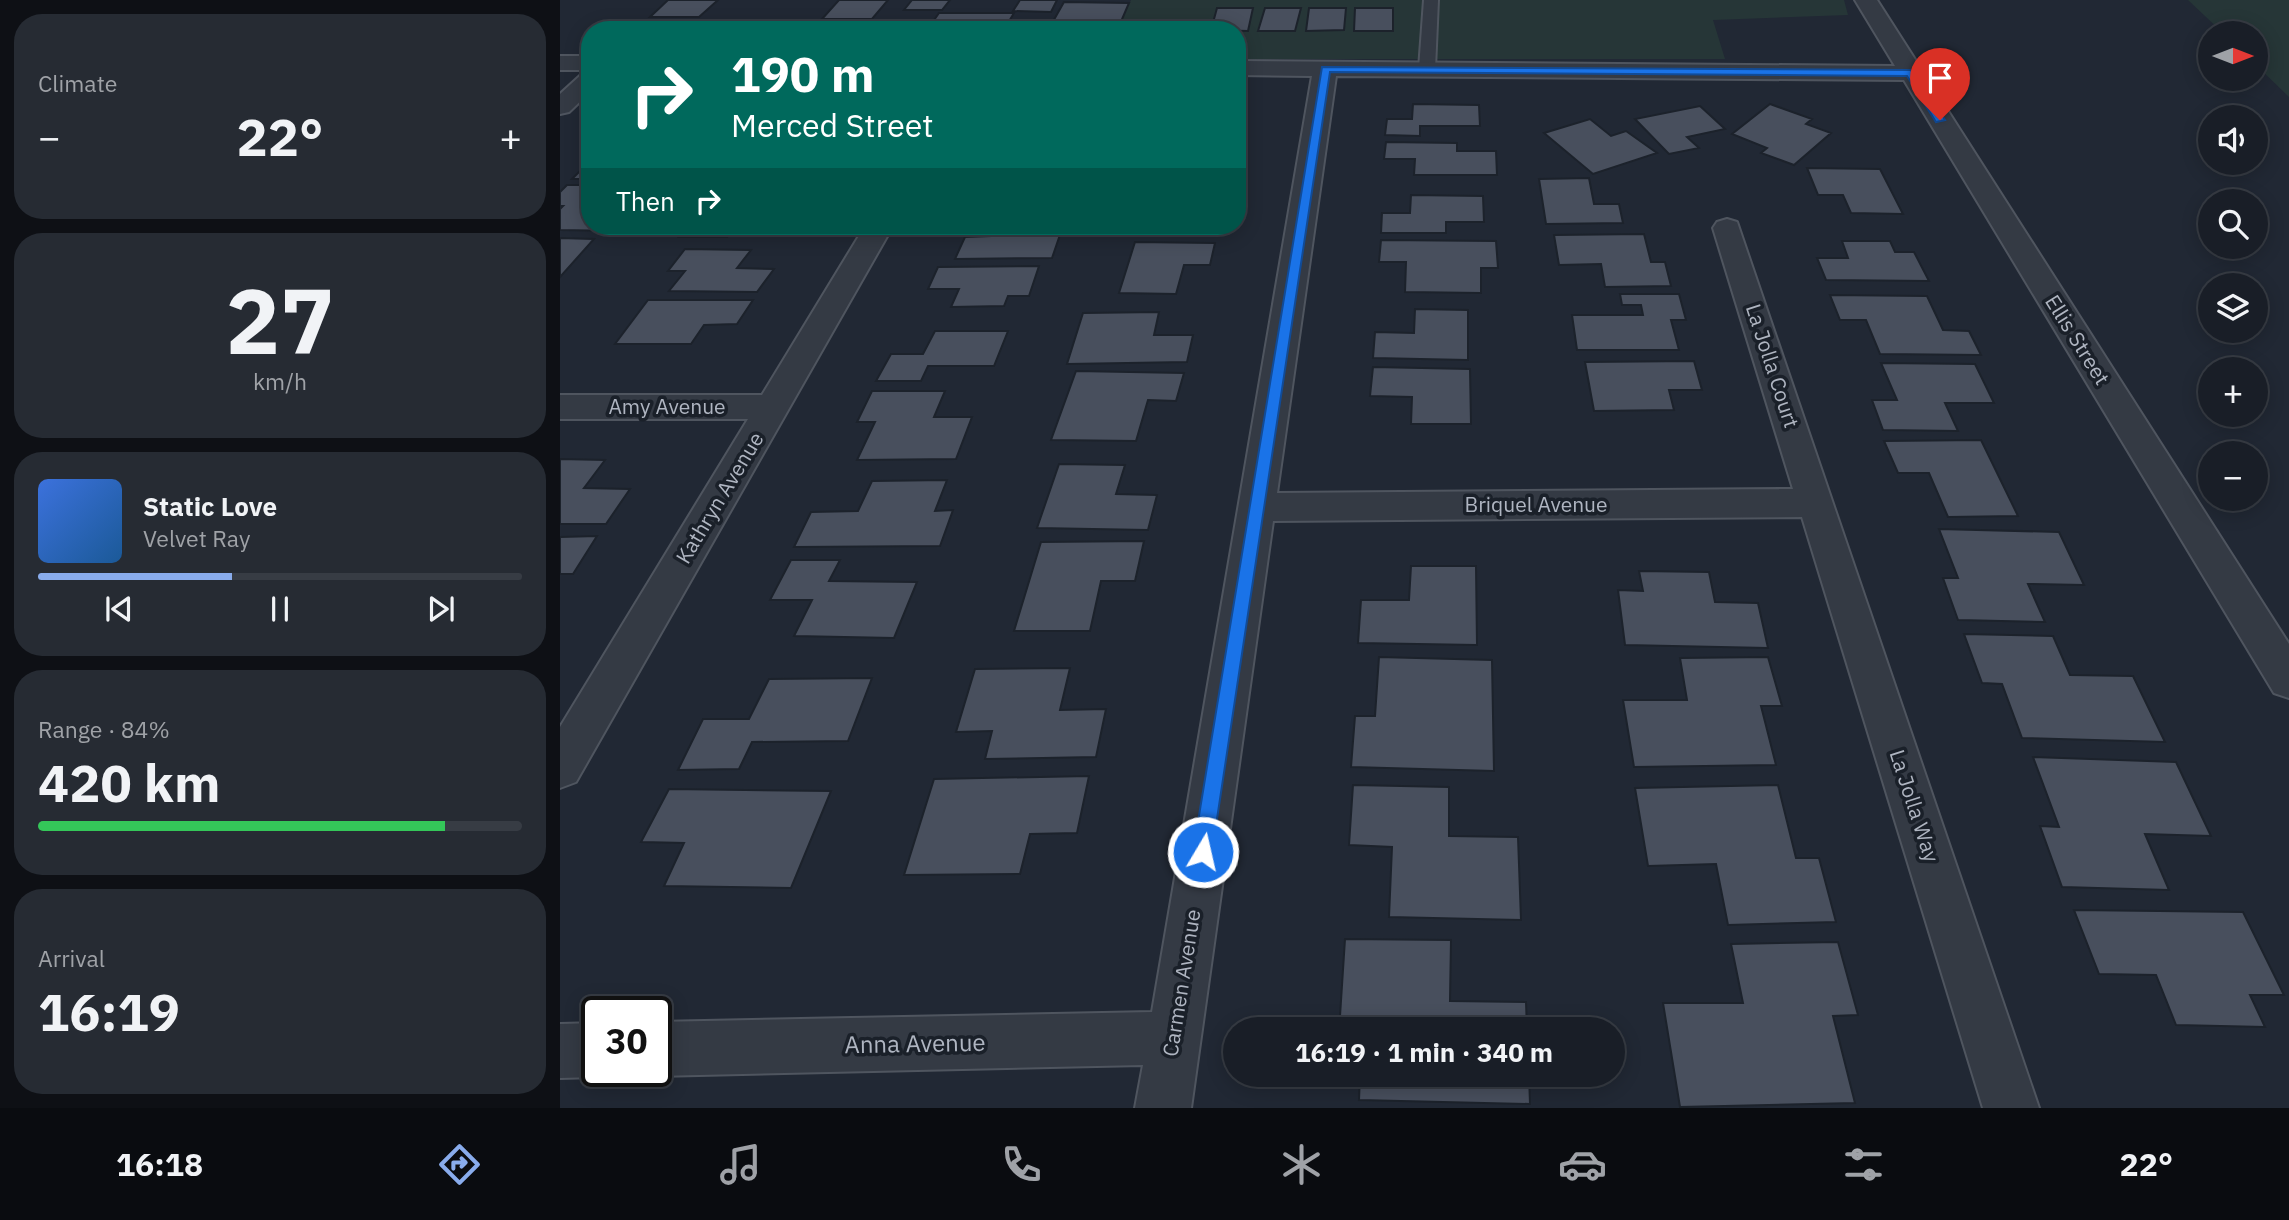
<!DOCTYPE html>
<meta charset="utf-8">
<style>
body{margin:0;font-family:"IBM Plex Sans",sans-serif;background:#262b33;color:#f1f3f6;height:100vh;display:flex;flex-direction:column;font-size:26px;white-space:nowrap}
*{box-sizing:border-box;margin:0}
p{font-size:23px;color:#9fa2a7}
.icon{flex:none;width:38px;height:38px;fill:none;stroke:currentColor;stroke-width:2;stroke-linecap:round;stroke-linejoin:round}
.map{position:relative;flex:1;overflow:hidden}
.panel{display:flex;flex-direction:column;gap:14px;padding:14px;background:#0e1015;width:560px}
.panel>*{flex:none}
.hud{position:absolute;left:21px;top:21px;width:665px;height:214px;border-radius:28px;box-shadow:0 4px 18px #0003,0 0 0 2px #373c44;background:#00695c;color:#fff;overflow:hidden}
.needle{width:46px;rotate:90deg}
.controls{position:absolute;left:1638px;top:21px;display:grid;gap:14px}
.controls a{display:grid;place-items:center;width:70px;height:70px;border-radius:50%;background:#191e27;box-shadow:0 4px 18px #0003,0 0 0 2px #373c44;font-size:35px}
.speed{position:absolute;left:21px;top:996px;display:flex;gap:14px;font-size:35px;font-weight:700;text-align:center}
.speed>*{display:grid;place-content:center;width:91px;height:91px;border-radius:50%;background:#191e27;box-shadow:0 4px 18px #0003,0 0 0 2px #373c44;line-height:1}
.speed .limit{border:4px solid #111;border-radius:10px;background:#fff;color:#111}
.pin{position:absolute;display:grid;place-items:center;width:60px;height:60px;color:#fff;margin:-72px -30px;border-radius:50% 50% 50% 0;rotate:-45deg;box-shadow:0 0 7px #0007}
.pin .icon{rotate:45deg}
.me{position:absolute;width:77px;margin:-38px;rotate:9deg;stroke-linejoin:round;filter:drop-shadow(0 0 5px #0008)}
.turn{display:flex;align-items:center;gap:24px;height:147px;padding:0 35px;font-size:32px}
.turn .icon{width:91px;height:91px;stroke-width:2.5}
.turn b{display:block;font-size:49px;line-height:60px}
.then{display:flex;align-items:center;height:66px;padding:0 35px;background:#0003;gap:14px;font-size:26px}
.big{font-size:52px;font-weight:800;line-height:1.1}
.panel .widget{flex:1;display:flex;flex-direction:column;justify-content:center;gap:10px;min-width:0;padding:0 24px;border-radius:28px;background:#262b33}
.panel .dial{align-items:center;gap:0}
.dial b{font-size:91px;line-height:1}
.song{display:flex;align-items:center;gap:21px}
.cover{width:84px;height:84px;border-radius:10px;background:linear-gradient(135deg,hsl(220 70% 55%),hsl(210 70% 35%))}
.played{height:7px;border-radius:4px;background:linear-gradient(90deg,#89acec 40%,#373c44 40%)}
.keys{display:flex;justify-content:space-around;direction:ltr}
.heat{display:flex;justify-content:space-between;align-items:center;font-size:38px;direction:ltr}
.charge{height:10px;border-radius:5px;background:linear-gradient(90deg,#34c759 84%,#373c44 0)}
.trip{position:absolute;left:663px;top:1017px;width:402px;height:70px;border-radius:35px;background:#191e27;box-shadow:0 4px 18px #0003,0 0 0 2px #373c44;font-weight:800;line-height:70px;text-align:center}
.tabs{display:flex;height:112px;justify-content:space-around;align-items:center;background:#0a0c10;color:#9fa2a7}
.tabs .icon{width:49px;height:49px}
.tabs .on{color:#89acec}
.tabs b{font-size:32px;color:#f1f3f6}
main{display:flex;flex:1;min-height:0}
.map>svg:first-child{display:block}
.green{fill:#263637}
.building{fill:#484f5d;stroke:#1c222b;stroke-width:2}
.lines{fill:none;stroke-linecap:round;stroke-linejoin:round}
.service-casing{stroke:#4f555f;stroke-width:4}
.minor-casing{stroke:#4f555f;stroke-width:4}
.service{fill:#343a44;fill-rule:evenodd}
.minor{fill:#343a44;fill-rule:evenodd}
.route{fill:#1a73e8;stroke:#114b97;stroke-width:2}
.labels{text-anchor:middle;stroke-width:7;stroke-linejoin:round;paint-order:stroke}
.street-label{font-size:21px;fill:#afb5c1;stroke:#1a2029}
.near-street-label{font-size:24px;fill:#afb5c1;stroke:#1a2029}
</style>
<main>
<section class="panel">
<div class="widget"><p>Climate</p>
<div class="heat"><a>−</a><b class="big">22°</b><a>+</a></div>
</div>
<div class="widget dial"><b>27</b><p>km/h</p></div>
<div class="widget">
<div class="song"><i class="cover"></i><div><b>Static Love</b><p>Velvet Ray</p></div></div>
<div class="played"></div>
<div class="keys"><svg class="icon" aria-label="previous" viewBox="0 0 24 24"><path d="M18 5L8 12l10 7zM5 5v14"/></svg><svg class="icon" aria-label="pause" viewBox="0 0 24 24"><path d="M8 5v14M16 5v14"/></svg><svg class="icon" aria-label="next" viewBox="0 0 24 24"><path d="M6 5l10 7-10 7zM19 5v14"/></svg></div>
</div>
<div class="widget"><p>Range · 84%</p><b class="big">420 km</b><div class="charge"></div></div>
<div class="widget"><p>Arrival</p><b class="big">16:19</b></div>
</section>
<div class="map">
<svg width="1729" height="1108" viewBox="0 0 1729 1108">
<rect width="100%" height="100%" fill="#212834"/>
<path class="green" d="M571 0H1284L1288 15 1153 20 1165 59H677V30H557Z
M1628 0H1729V97L1696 65V33H1663Z"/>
<path class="building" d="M108 0H158L139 17H90Z
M279 0H328L312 19H262Z
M352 0H390L382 10H344Z
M460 0H497L491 12 453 11Z
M504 2 569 3 560 24 491 25Z
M657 8H693L688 31 651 30Z
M705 8H741L735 31H698Z
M749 8H786L784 30 746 31Z
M795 8H833V31H794Z
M379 13H454L448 23H372Z
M853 104 919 105 920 126H860V136L825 135 827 119H852Z
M1210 104 1252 119 1246 124 1271 133 1234 165 1201 153 1207 148 1172 134Z
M1140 106 1165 129 1127 137 1139 148 1109 154 1075 119Z
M1030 119 1051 136 1066 131 1097 153 1033 174 984 133Z
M826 142 897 143V151H936L937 175H854L855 159H824Z
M30 161V179H12Z
M1247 168 1320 169 1343 214 1291 213 1283 195H1258Z
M1029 178 1034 204H1059L1063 223 986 224 979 179Z
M7 185H30V226H61L56 231 0 230V209L3 206H0V192Z
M851 195 923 196 924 222H886V233H821L822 213H850Z
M128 226H175L167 237H119Z
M435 226H503L492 258 395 259 405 237 431 236Z
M592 226H657L655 235 589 236Z
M1084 234 1091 262H1105L1111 286 1045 287 1041 264 999 265 994 235Z
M0 238 34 239 0 277Z
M821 240 936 241 938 268H921V293L845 292 846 262H819Z
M1282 241H1330L1335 252H1354L1369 281 1266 280 1257 258H1288Z
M575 242 655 243 650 265H624L616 294 559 293Z
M125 249 191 250 177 268 214 269 197 292 109 291 125 271H108Z
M479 266 469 296H448L444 306 391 307 399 289H368L378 267Z
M1060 294H1119L1126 320H1111L1119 350H1017L1012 315H1083L1081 305H1062Z
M1270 295 1367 296 1383 330 1409 331 1421 355 1320 354 1306 320H1280Z
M88 300H193L177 324 144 325 131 344H55Z
M855 309 908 310V360L813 358 815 332 854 333Z
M599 312 594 335H633L627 362 507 364 523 313Z
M375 331H448L434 366H368L361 381H316L331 354H363Z
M1134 361 1142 390H1109L1114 410 1034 411 1025 362Z
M1321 363 1415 364 1434 403H1385L1398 431 1323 430 1312 400H1337Z
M813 367 910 369 911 424H851L852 397 810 396Z
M516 371 624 373 616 401 588 400 576 441 491 440Z
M312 391H385L374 417H412L396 459 297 460 315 422H297Z
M1421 440 1458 516 1388 517 1369 473H1338L1324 441Z
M0 459 45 460 24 488 70 489 46 524H0Z
M499 464 565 465 556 494 597 495 588 530 477 528Z
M387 480 375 511 393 510 380 546 234 547 251 512 298 511 312 481Z
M1379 529 1499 532 1524 585 1468 584 1485 622 1398 620 1383 578H1398Z
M37 536 13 574H0V537Z
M584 541 575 581H541L530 631H454L481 542Z
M231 560H280L269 581 357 582 334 638 234 636 252 600H210Z
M851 566H916L917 645 798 643 801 600H849Z
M1079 571 1149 572 1155 602 1198 603 1208 648 1065 645 1058 590 1083 591Z
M1404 634 1493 636 1510 675 1573 676 1605 742 1462 738 1442 684 1422 683Z
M819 657 932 660 934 771 791 767 795 716H815Z
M1208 657 1222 706H1201L1216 765 1074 767 1063 700H1127L1120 658Z
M510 668 500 710 546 709 536 757 425 759 432 731 396 732 415 669Z
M312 678 288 741 192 742 179 769 118 770 143 719H189L209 679Z
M1473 757 1616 762 1651 836 1585 834 1609 890 1502 887 1480 826 1499 827Z
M529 776 517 833 470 834 460 874 344 875 374 779Z
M793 785 889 787V836L958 837 961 920 829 917 832 847 789 845Z
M1218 785 1236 858H1259L1276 922 1168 925 1156 864 1088 866 1075 788Z
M109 789 271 791 231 888 104 886 124 843 81 842Z
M1514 910 1683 912 1724 995H1690L1705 1027 1616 1025 1596 975 1539 974Z
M785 939 891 940 890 1001 966 1002 967 1029H802L803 1016H780Z
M1278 942 1298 1015 1273 1016 1295 1103 1120 1107 1103 1003H1183L1171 944Z
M800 1074H969L970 1104 799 1100Z"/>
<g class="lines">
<g class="service-casing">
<path id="service" d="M864 0H878L875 69 867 74 859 69Z"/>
</g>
<g class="minor-casing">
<path id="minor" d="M1295 0H1317L1729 644V698L1714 693 1344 80 776 76 717 493 1233 489 1153 228 1157 222 1167 219 1177 222 1479 1108H1423L1242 517 713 521 631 1108H575L583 1065 96 1076 84 1071H96V1022L592 1012 752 76 677 75V61L1335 66Z
M0 56H30V70H0Z
M30 72V92L9 112 0 114V94L22 74Z
M305 226H333L16 782 0 788V727L188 419H0V395H202Z
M37 1023V1071H51L37 1077 0 1078V1024Z"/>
</g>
<use href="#service" class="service"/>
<use href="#minor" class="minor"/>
</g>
<path class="route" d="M762 67 1350 70 1355 73 1385 120 1376 122 1347 76 770 72 652 852 650 859 643 862 636 859 633 852Z"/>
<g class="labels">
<g class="street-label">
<text transform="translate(1517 340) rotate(58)" y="7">Ellis Street</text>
<text transform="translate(1212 366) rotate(72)" y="7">La Jolla Court</text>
<text x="107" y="414">Amy Avenue</text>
<text transform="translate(160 498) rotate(-59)" y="7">Kathryn Avenue</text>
<text x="976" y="512">Briquel Avenue</text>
<text transform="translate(1354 806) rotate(72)" y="7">La Jolla Way</text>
<text transform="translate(622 983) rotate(-81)" y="7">Carmen Avenue</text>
</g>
<g class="near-street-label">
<text transform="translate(355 1044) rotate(-1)" y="8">Anna Avenue</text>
</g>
</g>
</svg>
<div class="controls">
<a><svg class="needle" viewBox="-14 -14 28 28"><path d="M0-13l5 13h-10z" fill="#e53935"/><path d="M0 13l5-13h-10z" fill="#9fa2a7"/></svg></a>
<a><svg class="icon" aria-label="sound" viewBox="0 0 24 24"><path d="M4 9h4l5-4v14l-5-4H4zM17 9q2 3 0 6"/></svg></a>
<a><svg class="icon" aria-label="search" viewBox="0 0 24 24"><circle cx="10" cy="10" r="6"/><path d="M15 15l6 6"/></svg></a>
<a><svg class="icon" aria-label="layers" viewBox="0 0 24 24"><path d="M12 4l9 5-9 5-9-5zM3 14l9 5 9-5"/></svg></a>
<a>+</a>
<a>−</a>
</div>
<div class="speed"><div class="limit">30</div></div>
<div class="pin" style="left:1380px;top:120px;background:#d93025"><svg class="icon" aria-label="arrive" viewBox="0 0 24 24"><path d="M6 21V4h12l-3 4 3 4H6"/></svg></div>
<svg class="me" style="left:643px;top:852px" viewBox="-20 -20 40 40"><circle r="17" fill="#1a73e8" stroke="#fff" stroke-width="3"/><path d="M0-11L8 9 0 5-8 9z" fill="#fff"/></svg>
<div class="trip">16:19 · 1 min · 340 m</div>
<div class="hud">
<div class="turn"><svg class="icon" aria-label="right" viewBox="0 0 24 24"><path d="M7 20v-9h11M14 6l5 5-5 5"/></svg><div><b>190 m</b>Merced Street</div></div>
<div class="then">Then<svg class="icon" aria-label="right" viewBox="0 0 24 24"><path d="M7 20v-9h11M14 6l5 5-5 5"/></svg></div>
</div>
</div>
</main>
<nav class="tabs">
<b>16:18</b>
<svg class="icon on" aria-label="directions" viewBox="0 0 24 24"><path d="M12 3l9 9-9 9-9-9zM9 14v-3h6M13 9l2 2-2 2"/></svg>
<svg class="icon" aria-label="music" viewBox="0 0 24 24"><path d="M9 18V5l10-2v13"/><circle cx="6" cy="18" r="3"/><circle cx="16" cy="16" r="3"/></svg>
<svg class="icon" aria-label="phone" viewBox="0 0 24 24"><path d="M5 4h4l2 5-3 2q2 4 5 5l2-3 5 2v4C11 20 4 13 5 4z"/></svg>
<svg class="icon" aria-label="climate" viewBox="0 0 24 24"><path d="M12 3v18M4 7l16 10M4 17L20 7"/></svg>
<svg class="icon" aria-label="car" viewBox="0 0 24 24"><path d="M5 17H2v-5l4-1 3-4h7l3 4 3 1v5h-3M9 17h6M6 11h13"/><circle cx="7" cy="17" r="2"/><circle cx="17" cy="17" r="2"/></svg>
<svg class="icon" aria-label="filters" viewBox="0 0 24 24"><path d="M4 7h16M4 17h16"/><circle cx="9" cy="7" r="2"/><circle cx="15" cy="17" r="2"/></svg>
<b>22°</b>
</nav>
